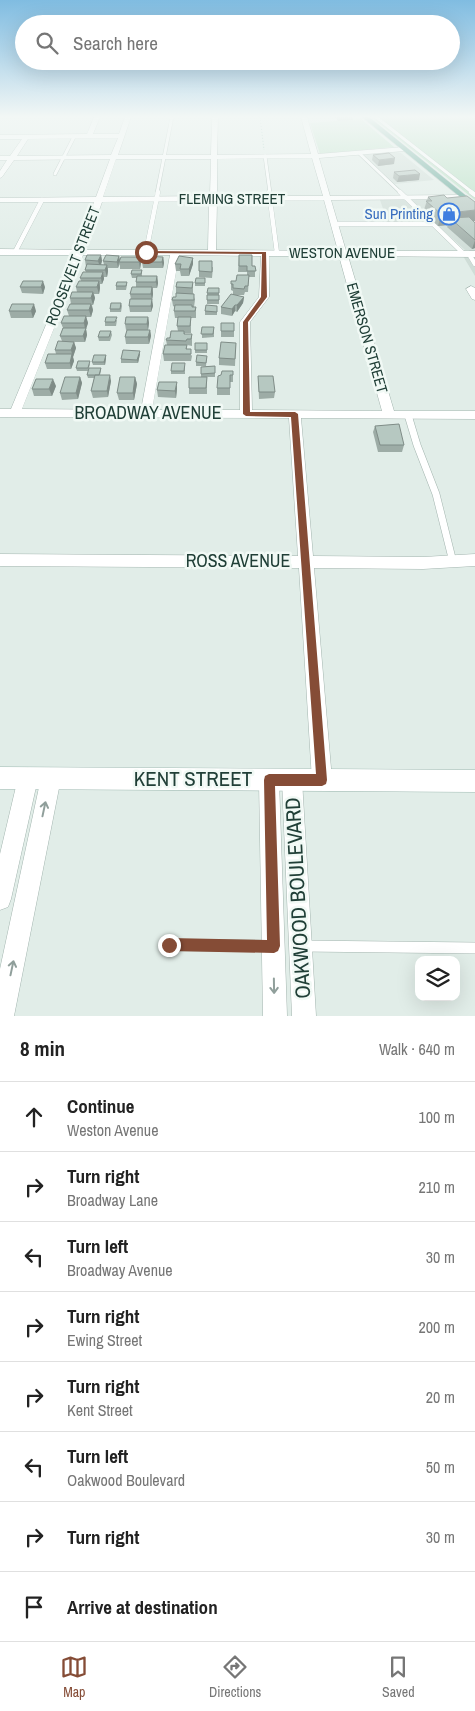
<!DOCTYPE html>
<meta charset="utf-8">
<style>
:root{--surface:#fff;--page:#f2f2f2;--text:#222;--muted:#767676;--line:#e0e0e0;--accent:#854c36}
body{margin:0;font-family:"Archivo Narrow",sans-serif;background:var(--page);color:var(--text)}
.controls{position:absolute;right:15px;bottom:15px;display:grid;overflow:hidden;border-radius:10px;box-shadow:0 5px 20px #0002}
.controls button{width:45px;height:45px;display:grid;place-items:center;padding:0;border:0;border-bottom:1px solid var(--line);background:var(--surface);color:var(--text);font:25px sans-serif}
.stop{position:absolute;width:15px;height:15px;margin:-11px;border:4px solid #854c36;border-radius:50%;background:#fff}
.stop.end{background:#854c36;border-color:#fff;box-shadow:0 1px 5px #0008}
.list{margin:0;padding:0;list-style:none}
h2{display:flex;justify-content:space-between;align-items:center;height:65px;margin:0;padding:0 20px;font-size:21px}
h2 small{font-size:16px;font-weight:400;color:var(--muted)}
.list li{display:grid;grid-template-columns:32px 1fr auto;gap:15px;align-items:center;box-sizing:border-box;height:70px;padding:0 20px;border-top:1px solid var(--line)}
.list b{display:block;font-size:19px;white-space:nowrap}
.list p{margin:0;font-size:16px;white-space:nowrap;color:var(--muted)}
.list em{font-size:16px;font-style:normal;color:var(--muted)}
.icon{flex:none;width:28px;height:28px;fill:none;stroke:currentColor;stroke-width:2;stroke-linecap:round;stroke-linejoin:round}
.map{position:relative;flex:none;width:475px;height:1016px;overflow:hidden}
.search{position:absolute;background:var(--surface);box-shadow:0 5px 20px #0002;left:15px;right:15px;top:15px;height:55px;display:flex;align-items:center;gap:12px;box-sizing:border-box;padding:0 18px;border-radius:28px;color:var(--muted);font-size:19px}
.sheet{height:625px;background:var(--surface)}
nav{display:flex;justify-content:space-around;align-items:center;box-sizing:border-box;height:70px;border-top:1px solid var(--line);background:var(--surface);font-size:14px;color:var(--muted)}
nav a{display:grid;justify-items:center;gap:2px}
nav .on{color:var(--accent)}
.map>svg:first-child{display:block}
</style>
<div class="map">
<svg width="475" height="1016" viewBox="0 0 475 1016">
<rect width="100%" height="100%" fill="#e1ede8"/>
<!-- built -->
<path fill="#cfddd7" d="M394,151L401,153L434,180L395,184L363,154Z
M452,199L475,214V276L463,256L472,255L469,250H465L435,223H388L380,200Z"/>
<!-- green -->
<path fill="#b8e0c4" d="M371,117H475V200Z
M361,119L394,147L320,154L310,123Z"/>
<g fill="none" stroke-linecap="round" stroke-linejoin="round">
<!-- lane-far3 casing -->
<g stroke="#a3b5af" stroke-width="4">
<path id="lane-far3" d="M376,117L473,193
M359,153L401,193
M265,156L270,193
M55,174L74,137
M157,193L172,117"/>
</g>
<!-- lane-far2 casing -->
<g stroke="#a3b5af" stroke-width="5">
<path id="lane-far2" d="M269,192L277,253
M400,192L464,254
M471,192L475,195
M335,224H435
M15,252L42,200
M146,252L158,192
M469,254L475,264"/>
</g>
<!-- lane-far1 casing -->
<g stroke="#a3b5af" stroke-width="8">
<path id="lane-far1" d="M408,415L417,445L436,494L453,562"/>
</g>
<!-- lane casing -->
<g stroke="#a3b5af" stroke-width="12">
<path id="lane" d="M169,945L271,946
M303,946L475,948"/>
</g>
<!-- street casing -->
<g stroke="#a3b5af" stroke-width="1">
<path id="street" d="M94,117H100L93,134H119L125,117H131L118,155H211L212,117H218L217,155L311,154L301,117H307L318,154L404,147L407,149L404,151L319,158L330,196L464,195L468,197L464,199L331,200L346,251H475V257L348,256L394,411H475V419L301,418L313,556L423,557L475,554V566L423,569L314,568L332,780L329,787L322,790L315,787L312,780L299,568L0,566V554L298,556L289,418L0,417V409H11L75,255H0V249L77,250L94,202H0V198L96,197L110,159L14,160L2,177L0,178V171L7,160H0V156H10L22,139H0V135L87,134ZM118,138L111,155L17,156L28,139ZM312,158L323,196H217V159ZM116,159H211L210,196L103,197ZM324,200L338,251L216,250L217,201ZM209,201L208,250H85L102,202ZM83,255H170L141,410L22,409ZM179,255L261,256L259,297L240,322V410H152ZM269,256H339L382,411L252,410L250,322L269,297Z
M471,286L475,288V300L472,299L466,289Z
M28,768L35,771L38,778L11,899L8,907L0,910V854L18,778L21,771Z
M51,768L58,771L61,778L14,1016H0V969L41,778L44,771Z
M269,770L276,773L279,780L287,1016H263L259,780L262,773Z
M292,770L299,773L302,780L316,1016H292L282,780L285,773Z"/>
</g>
<!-- secondary casing -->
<g stroke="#9eb9b1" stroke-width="1">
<path id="secondary" d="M0,767L475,770V792L0,789Z"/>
</g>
<!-- primary casing -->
<g stroke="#c1c9c7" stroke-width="1">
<path id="primary" d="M362,117H369L475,203V209Z"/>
</g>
<!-- path -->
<path stroke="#7eb3a4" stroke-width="1" stroke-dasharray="1 2" stroke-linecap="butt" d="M260,117L264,150"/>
<!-- lane-far3 -->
<use href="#lane-far3" stroke="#fff" stroke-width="3"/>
<!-- lane-far2 -->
<use href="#lane-far2" stroke="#fff" stroke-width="4.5"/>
<!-- lane-far1 -->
<use href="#lane-far1" stroke="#fff" stroke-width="7"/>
<!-- lane -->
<use href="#lane" stroke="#fff" stroke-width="11"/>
<!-- street -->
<use href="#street" fill="#fff" fill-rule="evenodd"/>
<!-- secondary -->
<use href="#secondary" fill="#fff" fill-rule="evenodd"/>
<!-- primary -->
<use href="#primary" fill="#62a696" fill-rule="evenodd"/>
</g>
<!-- wall -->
<path fill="#9daca6" d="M335,117H353V120L338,121Z
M373,155L394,164L378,166L372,160Z
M394,172L419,180L397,182L393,178Z
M428,197L475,223V248L472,249L447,227L448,225L438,226L423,213Z
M101,255L102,261L101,265H104L103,261L119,256L120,260L140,257L141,263L140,269H120V264L118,268H108V271L107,277H104V279L102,284H100V288L99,294H94L95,298L93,305H92L93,310L91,317H86L88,323L86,329L87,335L85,342H74L76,348L73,357L74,361L71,369H47L45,363L56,354L55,350L62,341L60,336L63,328L61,323L69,316L67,310L71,304L70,298L77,292L76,287L81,281L80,278L86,272L85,270L86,267L85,260Z
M239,255L252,266H255V277H249L248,292H245L244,295H234L244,297L243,303L237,312L235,311L232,316L221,314V307L233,295V291L231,290V284L247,275V272H238Z
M163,257L164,263L163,268H143L142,262Z
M193,258V264L189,276H181L180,271H176L175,264Z
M213,267L212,278L199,277V271Z
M142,270V276H157L158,283L157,288H153V294L152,300L153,306L151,312H130L129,306L131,299L130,294L136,287V282L137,278H132L131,274Z
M205,278V286H195V283Z
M193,282V294L195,300L194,307H196V318H191V333H185V334H192V346L187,345V349L192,356L191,361H164L163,354L167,345L166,340L178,331L177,326L178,318H175L174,311L175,307L173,306L172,300L176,297V287Z
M127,285L126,290H116V286Z
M20,287H45L43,294L22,293Z
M219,291V304H207V293Z
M121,303L122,306L121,312H110V309Z
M217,306V315H205V311Z
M9,311H36L33,318H11Z
M148,317L149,323L148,330H150L151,336L149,344H126L125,337L127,330H126L125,324Z
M117,320L116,326H105V322Z
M221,323H234V337H221Z
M202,327H214V337L202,338Z
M111,331L112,335L110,341H99L98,337Z
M207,343V353H195V350Z
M236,343L235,366L219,365V358Z
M140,354L138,363H121V359Z
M106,355V358L105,365H93L92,362Z
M207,356L206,366H196V362Z
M90,364L89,368H101V371L100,375L111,381L108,397L93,398L91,391L94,378H88L87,375L88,371H77L76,368Z
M185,366V374H171V371Z
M215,366V377H201V367Z
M233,371V382H230V395H217V388Z
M258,376L275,392L274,398L259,399Z
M80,377L82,383L78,399L62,400L60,393Z
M135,377L137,384L134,400H119L117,393Z
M207,377V394H189V388Z
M56,386L52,396H34L32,389Z
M177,389L176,398L158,397L157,390Z
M375,426L404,445L402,452H378L373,432Z"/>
<!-- shaded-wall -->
<path fill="#7f8c87" d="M395,158L394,164L378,166L379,160Z
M420,174L419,180L397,182L399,176Z
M475,210V221L456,224L450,218L448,225L438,226L441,214Z
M475,240V248L472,249Z
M101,255L102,261L100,267L98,261Z
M119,256L120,262H119L118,268L117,262Z
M140,257L141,263L140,269L139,262Z
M163,257L164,263L163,268L162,262Z
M193,258V264L189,276V269Z
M107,265L108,271L107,277L105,270Z
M103,272L104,279L102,284L101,278Z
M157,276L158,283L157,288L156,282Z
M43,281L45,287L43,294L41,287Z
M99,281L100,288L99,294L97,287Z
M152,287L153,294L152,300L153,306L151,312V306L152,299L151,294Z
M93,292L95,298L93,305L91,298Z
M244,297L243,303L237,312V305Z
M34,304L36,311L33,318L31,311Z
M91,304L93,310L91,317L89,310Z
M235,305V311L232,316V309Z
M86,316L88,323L86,329L87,335L85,342L83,336L85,329L84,323Z
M148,317L149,323L148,330L147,324Z
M150,330L151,336L149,344L148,337Z
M74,342L76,348L73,357L74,361L71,369L70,363L72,354L71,350Z
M140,351V354L138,363L137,360Z
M106,355V358L105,365L104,362Z
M110,375L111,381L108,397L107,391Z
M80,377L82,383L78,399L76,393Z
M135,377L137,384L134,400L133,393Z
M53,379L56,386L52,396L49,389Z
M177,382V389L176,398L175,391Z"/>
<!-- building -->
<path fill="#b6c8c1" stroke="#7f8c87" d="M389,153L395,158L379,160L373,155Z
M415,170L420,174L399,176L394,172Z
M444,195L447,198L467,196L475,202V210L441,214L426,201H432L428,197Z
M469,217L475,223V240L450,218Z
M87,255H101L98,261L85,260Z
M106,255L119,256L117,262L103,261Z
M239,255H252V266H255L256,271H247V266H239Z
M144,256L163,257L162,262H142Z
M179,256L193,258L189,269H180L181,264H175Z
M121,257H140L139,262H119Z
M199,261H212V272L199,271Z
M87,264L107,265L105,270H85Z
M132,270H142L141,274H131Z
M83,272H103L101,278H80Z
M237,275H249L248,286H245L244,289L233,288V284H231V281H236Z
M137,276H157L156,282H136Z
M196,278H205V283H195Z
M23,281H43L41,287H20Z
M79,281H99L97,287H76Z
M117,282H127L126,286H116Z
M177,282H193L192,288L176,287Z
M132,287H152L151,294H130Z
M208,288H219V293H207Z
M72,292H93L91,298H70Z
M176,293L194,294V300H172L173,297H176Z
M231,294L244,297L237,305H235L232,309L221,307Z
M207,295H219V300H207Z
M130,299H152L151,306H129Z
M111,303H121L120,309H110Z
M12,304H34L31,311H9Z
M70,304H91L89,310H67Z
M175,305H192V307H196L195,311H174Z
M206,305L217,306V312L205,311Z
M64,316H86L84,323H61Z
M106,317H117L115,322H105Z
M126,317H148L147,324H125Z
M178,317H191L190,326H177Z
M221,323H234V331H221Z
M202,327H214L213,334H201Z
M63,328H86L83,336H60Z
M127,330H150L148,337H125Z
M100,331H111L109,337H98Z
M171,331H184V334H192L191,339H187L186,341L166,340L167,338H170Z
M58,341L74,342L71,350H55Z
M221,342L236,343L235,359L219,358Z
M195,343H207V350H195Z
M165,345H187L186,349H191V354H163Z
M123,350L140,351L137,360L121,359Z
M48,354H72L70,363H45Z
M94,355H106L104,362H92Z
M197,355L207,356L206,363L196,362Z
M78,361H90L88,368H76Z
M172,363H185L184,371H171Z
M215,366V373L201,374V367Z
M89,368H101L99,375H87Z
M222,371H233V375H230V388H217L218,376L221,375Z
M95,375H110L107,391H91Z
M258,376H273L275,392H259Z
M65,377H80L76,393H60Z
M120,377H135L133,393H117Z
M189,377H207L206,388H189Z
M36,379H53L49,389H32Z
M159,382H177L175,391L157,390Z
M399,424L404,445H380L375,426Z"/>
<!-- one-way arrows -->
<defs><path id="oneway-shaft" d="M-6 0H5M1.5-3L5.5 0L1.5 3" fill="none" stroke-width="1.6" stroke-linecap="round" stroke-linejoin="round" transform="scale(1.25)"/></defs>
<g stroke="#909f9b">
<use href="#oneway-shaft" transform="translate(44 809) rotate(-78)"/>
<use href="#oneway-shaft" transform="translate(12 968) rotate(-78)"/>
<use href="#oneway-shaft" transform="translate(274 986) rotate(89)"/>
</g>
<!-- sky -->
<linearGradient id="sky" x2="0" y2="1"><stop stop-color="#80bce1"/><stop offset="0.45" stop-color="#f2f7f5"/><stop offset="1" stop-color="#f2f7f5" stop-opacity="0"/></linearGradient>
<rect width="475" height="259" fill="url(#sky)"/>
<!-- route -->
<path fill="#854c36" d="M146,251L266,252L267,297L248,322L250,412H295L298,414L327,780L326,784L322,786H275L280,946L278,951L274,953L169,951L164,949L162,945L164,940L169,938L267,940L264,780L265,776L269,774H316L291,417L246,416L243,414V322L261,297L262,254L144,253Z"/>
<!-- icons -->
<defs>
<g id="shop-ring" transform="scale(1.125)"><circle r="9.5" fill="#f1f9f5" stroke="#3f7fe0" stroke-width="1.5"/><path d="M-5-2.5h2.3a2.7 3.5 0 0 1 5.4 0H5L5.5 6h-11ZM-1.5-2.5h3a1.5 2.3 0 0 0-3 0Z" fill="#3f7fe0"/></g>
</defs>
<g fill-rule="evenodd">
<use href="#shop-ring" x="449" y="214"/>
</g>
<g text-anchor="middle" stroke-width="5" stroke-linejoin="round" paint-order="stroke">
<!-- far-street labels -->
<g font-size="15" fill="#203f37" stroke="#f1f9f5">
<text x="232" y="204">FLEMING STREET</text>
<text x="342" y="258">WESTON AVENUE</text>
<text transform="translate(73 266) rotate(-69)" y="5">ROOSEVELT STREET</text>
<text transform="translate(367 338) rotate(74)" y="5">EMERSON STREET</text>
</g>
<!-- far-shop labels -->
<g font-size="15" fill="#366cbe" stroke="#f1f9f5" text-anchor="end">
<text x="433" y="219">Sun Printing</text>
</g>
<!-- street labels -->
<g font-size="18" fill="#203f37" stroke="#f1f9f5">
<text x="148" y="419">BROADWAY AVENUE</text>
<text x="238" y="567">ROSS AVENUE</text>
</g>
<!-- near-street labels -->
<g font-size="21" fill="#203f37" stroke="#f1f9f5">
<text x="193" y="786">KENT STREET</text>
<text transform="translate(298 898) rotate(-93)" y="7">OAKWOOD BOULEVARD</text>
</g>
</g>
</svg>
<div class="controls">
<button><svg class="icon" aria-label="layers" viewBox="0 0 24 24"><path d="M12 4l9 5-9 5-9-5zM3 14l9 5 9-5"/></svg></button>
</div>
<div class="stop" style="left:146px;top:252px"></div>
<div class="stop end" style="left:169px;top:945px"></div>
<div class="search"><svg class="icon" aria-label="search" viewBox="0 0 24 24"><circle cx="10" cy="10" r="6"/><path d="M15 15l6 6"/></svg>Search here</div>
</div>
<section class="sheet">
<h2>8 min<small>Walk · 640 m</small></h2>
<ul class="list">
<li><svg class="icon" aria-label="ahead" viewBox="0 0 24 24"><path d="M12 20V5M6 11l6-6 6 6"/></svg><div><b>Continue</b><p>Weston Avenue</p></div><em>100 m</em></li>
<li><svg class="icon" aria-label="right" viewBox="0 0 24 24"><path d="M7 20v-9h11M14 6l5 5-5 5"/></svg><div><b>Turn right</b><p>Broadway Lane</p></div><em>210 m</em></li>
<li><svg class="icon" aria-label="left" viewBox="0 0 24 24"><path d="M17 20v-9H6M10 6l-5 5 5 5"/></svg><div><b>Turn left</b><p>Broadway Avenue</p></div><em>30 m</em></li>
<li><svg class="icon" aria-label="right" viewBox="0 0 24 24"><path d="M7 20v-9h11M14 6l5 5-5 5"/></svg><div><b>Turn right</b><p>Ewing Street</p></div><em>200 m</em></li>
<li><svg class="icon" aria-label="right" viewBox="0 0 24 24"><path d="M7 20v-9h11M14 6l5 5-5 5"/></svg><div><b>Turn right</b><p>Kent Street</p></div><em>20 m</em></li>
<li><svg class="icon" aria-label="left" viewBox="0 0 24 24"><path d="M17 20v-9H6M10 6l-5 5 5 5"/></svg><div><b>Turn left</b><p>Oakwood Boulevard</p></div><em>50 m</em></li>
<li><svg class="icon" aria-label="right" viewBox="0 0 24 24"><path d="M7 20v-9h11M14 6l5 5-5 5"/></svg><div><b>Turn right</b></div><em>30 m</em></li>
<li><svg class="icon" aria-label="arrive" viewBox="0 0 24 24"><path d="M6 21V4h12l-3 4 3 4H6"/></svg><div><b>Arrive at destination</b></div></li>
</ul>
</section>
<nav>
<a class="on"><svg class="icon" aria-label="map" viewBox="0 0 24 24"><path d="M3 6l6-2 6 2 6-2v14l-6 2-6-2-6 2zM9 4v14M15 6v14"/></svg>Map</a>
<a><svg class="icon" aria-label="directions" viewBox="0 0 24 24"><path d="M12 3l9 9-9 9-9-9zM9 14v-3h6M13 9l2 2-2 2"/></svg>Directions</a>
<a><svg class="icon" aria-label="saved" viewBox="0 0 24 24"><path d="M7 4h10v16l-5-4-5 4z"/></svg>Saved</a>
</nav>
